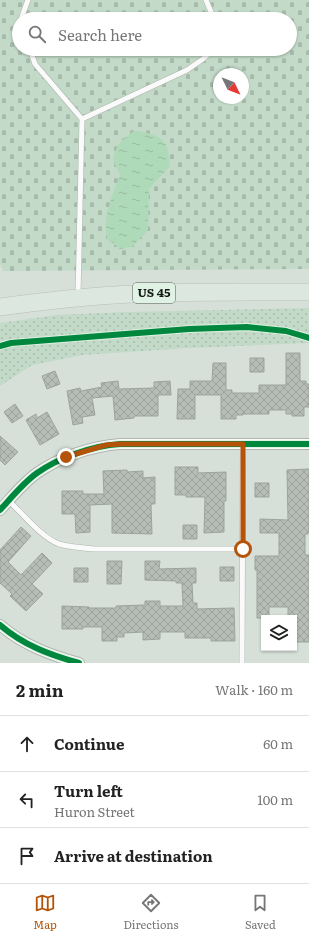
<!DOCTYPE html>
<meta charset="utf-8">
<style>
:root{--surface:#fff;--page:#f2f2f2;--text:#222;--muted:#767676;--line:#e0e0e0;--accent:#b45309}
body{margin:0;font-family:Literata,serif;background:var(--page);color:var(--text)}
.controls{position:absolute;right:12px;bottom:12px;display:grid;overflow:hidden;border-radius:0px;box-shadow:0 1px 3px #0004}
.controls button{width:36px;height:36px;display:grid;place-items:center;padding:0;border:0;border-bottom:1px solid var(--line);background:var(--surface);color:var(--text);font:20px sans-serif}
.compass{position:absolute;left:213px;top:68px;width:36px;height:36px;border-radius:50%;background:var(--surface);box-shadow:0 1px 3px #0004;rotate:133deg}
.stop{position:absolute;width:12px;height:12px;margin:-9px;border:3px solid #b45309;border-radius:50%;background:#fff}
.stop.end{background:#b45309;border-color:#fff;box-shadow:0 1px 4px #0008}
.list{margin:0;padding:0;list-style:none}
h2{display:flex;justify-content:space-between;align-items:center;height:52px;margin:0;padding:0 16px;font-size:17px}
h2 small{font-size:13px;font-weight:400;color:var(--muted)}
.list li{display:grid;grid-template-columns:26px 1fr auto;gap:12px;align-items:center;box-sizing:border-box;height:56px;padding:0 16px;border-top:1px solid var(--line)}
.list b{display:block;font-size:15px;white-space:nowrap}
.list p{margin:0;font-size:13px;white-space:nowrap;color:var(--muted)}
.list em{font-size:13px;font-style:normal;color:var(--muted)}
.icon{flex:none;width:22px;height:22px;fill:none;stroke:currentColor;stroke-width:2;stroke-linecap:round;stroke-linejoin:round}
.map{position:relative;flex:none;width:309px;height:663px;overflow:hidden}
.search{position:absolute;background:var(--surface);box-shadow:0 1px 3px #0004;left:12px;right:12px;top:12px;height:44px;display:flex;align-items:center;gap:10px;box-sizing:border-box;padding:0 14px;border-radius:22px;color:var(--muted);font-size:15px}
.sheet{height:220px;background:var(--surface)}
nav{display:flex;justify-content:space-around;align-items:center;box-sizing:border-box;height:56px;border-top:1px solid var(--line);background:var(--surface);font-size:11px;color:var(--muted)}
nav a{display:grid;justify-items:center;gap:2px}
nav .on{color:var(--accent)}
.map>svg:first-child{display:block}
</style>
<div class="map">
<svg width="309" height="663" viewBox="0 0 309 663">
<defs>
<pattern id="cemetery-stones" width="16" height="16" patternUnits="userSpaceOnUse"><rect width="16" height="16" fill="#c2dac7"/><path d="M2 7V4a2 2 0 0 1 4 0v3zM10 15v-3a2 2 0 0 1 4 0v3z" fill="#a6baaa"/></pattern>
<pattern id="park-dots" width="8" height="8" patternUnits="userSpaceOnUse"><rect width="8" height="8" fill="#c2dac7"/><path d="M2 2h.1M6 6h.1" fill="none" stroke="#a6baaa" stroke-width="1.8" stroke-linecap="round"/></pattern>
<pattern id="water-ripples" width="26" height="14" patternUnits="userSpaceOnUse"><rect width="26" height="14" fill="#afdab9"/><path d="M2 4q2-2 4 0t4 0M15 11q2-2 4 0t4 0" fill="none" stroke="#96ba9e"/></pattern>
<pattern id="building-cross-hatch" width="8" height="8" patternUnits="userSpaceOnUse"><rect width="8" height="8" fill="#b6bdb7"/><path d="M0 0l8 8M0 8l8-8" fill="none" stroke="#9ca29c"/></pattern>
</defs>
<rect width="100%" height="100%" fill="#d6e0d8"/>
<!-- cemetery -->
<path fill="url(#cemetery-stones)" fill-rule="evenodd" d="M0,0H309V269L3,271L0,264ZM19,19H290V49H19ZM219,74H243V98H219Z"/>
<!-- park -->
<path fill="url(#park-dots)" d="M309,308V343L189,348L82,355L32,365L0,386V323L57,315L127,312Z"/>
<!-- water -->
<path fill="url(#water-ripples)" d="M134,131C144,131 164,136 167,147C169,153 169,160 170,166L149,189L148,230L132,247L120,249L107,239C103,213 112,198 120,174C118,170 115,166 114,162C112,148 124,138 134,131Z"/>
<!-- building -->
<path fill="url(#building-cross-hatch)" stroke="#9ba39d" d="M286,353H300V381H306V384H309V407H304V416H292V414H286V410H269V414H243V415H236V419H221V395H195V419H177L178,389H190V381H212L213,363H226V390H232V393H259V385H286Z
M250,358H264V372H250Z
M55,371L60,384L47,389L42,376Z
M118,381L119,389L154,388V382L170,381L171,395H158V416H134V418L115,420L113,396L92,398L95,415L82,417L83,423L73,425L67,391L80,388L81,391L102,387L101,383Z
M15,404L23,416L12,423L4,412Z
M47,412L59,434L40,445L26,420L36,414L37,418Z
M0,436L18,452L5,465L0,460Z
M175,467H198V473L226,472V501H224V532L204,533L205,497H186V495H175Z
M309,469V527L308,534H305V555H309V642H294V618H288V607H269V618H257V570H255V556H279V533H260V519L288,520L287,470Z
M127,470V472L143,471V478L155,477V504H151L152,534L112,533V504L90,505V532L76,533L75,514H62V491H83V494H104L103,471Z
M255,483H269V497H255Z
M183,525H197V539H183Z
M21,527L31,536L8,562L21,575L42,553L52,563L32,584L43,594L26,611L10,596L12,594L0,583V550Z
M107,561H122L121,584H107Z
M145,561H160L159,569L196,568V583H192L193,603H197V609L234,608L235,641H211V638H185V632H160V639L143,640V632L124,633V637H117V641H102V627H83V629H62V606L89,607V608H116V606L145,605V601H160V606H183L182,583H176V581L145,580Z
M220,567H234V581H220Z
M74,568H88V582H74Z"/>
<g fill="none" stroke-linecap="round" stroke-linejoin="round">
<!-- lane casing -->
<g stroke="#aeb6af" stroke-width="6">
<path id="lane" d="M206,0L214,19
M21,19L28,0
M30,49L35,64L82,119L78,296
M82,119L187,70L203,59L213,49
M9,501C23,514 41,537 59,544C70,547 82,548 94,549H243
M242,663L243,444"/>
</g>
<!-- street casing -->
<g stroke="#aeb6af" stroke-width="12">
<path id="street" d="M0,510C12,497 23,483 37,473C60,457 92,446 120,444H309
M0,625C23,645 50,655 79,663"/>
</g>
<!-- primary casing -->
<g stroke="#b9bdb9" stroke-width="18">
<path id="primary" d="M0,307C44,301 89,296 133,294C192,291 250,292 309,292"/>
</g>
<!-- lane -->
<use href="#lane" stroke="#f9faf9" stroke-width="5"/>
<!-- street -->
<use href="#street" stroke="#f9faf9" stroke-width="10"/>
<!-- primary -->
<use href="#primary" stroke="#dbe7df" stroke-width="17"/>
<!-- cycleway casing -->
<g stroke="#dff2e3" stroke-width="8">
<path id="cycleway" d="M0,346L11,343L189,329L247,327L286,331L309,338
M0,510C12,497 23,483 37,473C60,457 92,446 120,444H309
M0,625C23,645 50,655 79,663"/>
</g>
<!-- cycleway -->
<use href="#cycleway" stroke="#00873e" stroke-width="6"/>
</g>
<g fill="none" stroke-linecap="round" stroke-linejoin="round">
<!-- route -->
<path stroke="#b45309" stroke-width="5" d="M66,457L106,445L120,444H243V549"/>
</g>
<g text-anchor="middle" stroke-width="3" stroke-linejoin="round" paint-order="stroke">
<!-- shield labels -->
<rect fill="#dff2e3" stroke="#505a52" stroke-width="1" x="133" y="283" width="42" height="20" rx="3"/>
<g font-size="12" font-weight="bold" fill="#131914">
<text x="154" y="297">US 45</text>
</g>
</g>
</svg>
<div class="controls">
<button><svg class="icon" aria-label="layers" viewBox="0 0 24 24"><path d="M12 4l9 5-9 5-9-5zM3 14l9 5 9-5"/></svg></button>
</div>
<svg class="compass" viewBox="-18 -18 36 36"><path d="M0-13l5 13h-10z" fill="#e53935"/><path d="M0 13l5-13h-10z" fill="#767676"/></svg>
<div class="stop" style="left:243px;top:549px"></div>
<div class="stop end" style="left:66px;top:457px"></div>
<div class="search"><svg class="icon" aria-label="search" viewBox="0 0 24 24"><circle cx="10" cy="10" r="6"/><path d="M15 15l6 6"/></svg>Search here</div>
</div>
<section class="sheet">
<h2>2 min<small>Walk · 160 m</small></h2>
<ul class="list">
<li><svg class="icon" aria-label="ahead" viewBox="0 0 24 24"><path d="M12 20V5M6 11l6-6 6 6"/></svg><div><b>Continue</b></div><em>60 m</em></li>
<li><svg class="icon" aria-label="left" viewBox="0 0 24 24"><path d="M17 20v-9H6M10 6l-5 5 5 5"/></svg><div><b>Turn left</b><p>Huron Street</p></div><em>100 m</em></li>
<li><svg class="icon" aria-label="arrive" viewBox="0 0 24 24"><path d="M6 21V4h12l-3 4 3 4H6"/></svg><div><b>Arrive at destination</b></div></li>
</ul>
</section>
<nav>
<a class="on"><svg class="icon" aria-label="map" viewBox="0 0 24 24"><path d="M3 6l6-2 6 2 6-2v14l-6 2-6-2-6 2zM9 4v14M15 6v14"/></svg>Map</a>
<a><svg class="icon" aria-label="directions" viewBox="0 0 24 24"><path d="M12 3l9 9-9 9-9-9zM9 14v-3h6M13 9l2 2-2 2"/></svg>Directions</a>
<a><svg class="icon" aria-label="saved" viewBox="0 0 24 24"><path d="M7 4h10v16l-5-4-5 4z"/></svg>Saved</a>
</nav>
